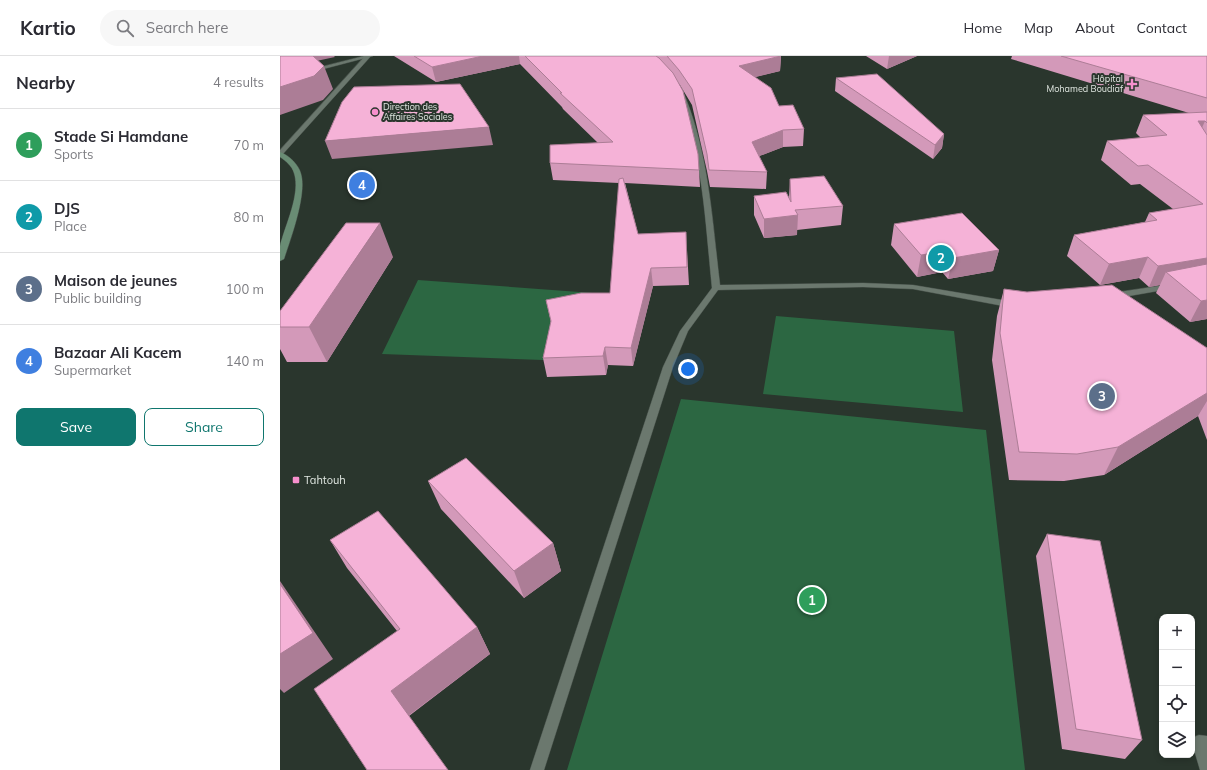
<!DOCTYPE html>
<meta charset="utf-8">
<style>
:root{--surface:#fff;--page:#f7f7f7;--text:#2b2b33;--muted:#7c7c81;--line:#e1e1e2;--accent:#0f766e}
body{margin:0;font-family:Mulish,sans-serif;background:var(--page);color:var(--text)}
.controls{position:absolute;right:12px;bottom:12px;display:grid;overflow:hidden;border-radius:8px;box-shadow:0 2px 6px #0003}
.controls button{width:36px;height:36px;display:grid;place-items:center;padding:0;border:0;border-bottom:1px solid var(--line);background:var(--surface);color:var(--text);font:20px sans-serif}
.you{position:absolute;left:408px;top:313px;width:14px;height:14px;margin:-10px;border:3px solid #fff;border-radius:50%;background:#1a73e8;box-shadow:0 0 0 6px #1a73e833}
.badge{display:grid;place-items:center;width:26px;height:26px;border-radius:50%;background:var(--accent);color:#fff;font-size:13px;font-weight:700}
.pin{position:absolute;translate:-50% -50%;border:2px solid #fff;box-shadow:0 1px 4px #0006}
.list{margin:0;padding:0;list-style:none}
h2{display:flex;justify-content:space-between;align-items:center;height:52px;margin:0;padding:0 16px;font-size:17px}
h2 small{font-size:13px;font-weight:400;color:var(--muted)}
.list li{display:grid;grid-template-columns:26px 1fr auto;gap:12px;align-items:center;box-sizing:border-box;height:72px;padding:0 16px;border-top:1px solid var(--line)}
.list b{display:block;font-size:15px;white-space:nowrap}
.list p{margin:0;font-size:13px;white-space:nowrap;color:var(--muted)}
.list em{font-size:13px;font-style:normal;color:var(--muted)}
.actions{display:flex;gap:8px;padding:12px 16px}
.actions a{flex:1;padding:9px 0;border:1px solid var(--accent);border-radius:8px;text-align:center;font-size:14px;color:var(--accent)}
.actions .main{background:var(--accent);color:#fff}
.icon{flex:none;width:22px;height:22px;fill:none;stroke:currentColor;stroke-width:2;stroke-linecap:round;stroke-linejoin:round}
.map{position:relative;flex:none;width:927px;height:714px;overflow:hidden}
header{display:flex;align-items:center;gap:24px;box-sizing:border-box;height:56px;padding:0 20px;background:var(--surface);border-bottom:1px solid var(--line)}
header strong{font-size:19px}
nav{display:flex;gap:22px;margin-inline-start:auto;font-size:14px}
.search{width:280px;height:36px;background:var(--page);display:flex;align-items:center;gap:10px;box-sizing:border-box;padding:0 14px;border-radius:22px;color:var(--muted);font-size:15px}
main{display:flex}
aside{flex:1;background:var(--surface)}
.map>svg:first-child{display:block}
</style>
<header>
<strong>Kartio</strong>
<div class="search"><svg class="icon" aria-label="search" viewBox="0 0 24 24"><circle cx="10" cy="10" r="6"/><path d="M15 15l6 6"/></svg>Search here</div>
<nav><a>Home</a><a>Map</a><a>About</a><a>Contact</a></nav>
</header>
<main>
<aside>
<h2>Nearby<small>4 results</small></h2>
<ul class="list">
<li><span class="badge" style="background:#2e9e5b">1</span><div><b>Stade Si Hamdane</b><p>Sports</p></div><em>70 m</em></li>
<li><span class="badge" style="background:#0f9aa8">2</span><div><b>DJS</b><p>Place</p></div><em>80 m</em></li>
<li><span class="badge" style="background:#5c6f8a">3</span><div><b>Maison de jeunes</b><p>Public building</p></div><em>100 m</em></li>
<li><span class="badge" style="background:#3f7fe0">4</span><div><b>Bazaar Ali Kacem</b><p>Supermarket</p></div><em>140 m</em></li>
</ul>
<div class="actions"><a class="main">Save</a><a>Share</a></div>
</aside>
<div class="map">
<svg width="927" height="714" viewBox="0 0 927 714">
<rect width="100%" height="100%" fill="#2a362d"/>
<!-- green -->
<path fill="#2c6742" d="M138,224L313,237L290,305L102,298Z
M496,260L674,275L683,356L483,338Z
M401,343L706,374L745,714H287Z"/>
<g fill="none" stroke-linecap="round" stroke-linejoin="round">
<!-- minor casing -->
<g stroke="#48524b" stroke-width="1">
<path id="minor" d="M85,0H91L2,99L0,100V94Z
M399,31L402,33C429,95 432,163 440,229L583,227L633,229L734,246L738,249L734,252L633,233L583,231L438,234L408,275L393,311L264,714H250L383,311L400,275L432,232C425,164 423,96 396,33Z
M892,228H895V232L832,243L828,240L832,237Z
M919,679L927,680V714H920L912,687L914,681Z"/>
</g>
<!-- tertiary casing -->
<g stroke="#48524b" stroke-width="1">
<path id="tertiary" d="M84,0H93L32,16L29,14Z"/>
</g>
<!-- secondary casing -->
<g stroke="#48524b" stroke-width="1">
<path id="secondary" d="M0,96C9,99 19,109 21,118C27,138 11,182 4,203L0,205C0,200 0,195 0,190C5,169 21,138 14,117C12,110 6,105 0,101Z"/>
</g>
<!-- minor -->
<use href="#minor" fill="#6b786e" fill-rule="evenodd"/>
<!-- tertiary -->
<use href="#tertiary" fill="#6b786e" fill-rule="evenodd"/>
<!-- secondary -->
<use href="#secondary" fill="#698c74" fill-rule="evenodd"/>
</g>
<!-- wall -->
<path fill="#d399b9" d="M114,0H501L500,15L475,21L499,50L524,73L523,90L503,91L479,100L487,116L486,133L430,131L427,115L412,49L400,29L398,27L419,114L420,131L345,127L358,178L407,194L409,229L373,230L353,310L328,309L326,319L267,321L263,302L271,266L266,244L330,237L339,127L273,124L270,107L318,87L283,53L282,51L240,8L156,26Z
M586,0H637L607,13Z
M732,0H927V263L910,266L876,237L880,229L869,231L859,222L820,229L787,200L794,179L865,166L869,157L893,153L860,128L851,129L821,104L827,85L861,82L856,77L863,59L909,57L731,3Z
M556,22L664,78L662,92L653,103L555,35Z
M510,123L563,150L561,169L517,174V179L484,182L474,159V140L509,142Z
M614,168L719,194L713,215L668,223L662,216L637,221L611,189Z
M113,201L47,306H7L0,293V255Z
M724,233L927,292V384L918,360L824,419L784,425L729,424L712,304L717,260Z
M148,425L273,487L281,515L244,542L161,453Z
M767,478L862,684L845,703L782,693L756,500Z
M50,484L197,571L210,598L129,660L87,714L117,575L67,512Z"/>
<!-- shaded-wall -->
<path fill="#ac7d96" d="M0,0H54L55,1L27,7Z
M203,0H239L240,8L156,26L152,11Z
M501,0L500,15L459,25V10Z
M609,0H637L607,13Z
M44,10L53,33L43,44L0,59V31Z
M918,65H925L917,83Z
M209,71L213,89L52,103L45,85Z
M503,74V91L472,103V86Z
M664,78L662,92L653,103L655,89Z
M518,159L517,179L484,182V163Z
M100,167L113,201L47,306L29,271Z
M719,194L713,215L668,223L673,202Z
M667,195L662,216L637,221L641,199Z
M868,201L859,222L820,229L829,208Z
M927,202V221L886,216L880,229L869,231L878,210Z
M371,212L373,230L353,310L351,292Z
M927,244V263L910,266L921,245Z
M325,291L328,309L326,319L323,300Z
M927,337V345L918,360L824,419L838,391Z
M273,487L281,515L244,542L234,515Z
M0,525L53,603L4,637L0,633Z
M197,571L210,598L128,660L111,635Z"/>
<!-- building -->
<path fill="#f5b2d7" stroke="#ac7d96" d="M0,0H33L44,10L34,20L0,31Z
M134,0H203L152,11Z
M245,0H376L379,2L393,17L403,35L418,98L419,114L270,107V89L333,86L280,37H282Z
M387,0H501L459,10L491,32L499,50L513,49L524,73L503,74L472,86L487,116L429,114L427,98L412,33L399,14Z
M781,0H927V42Z
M597,18L664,78L655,89L556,22Z
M180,28L209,71L45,85L62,46L74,31Z
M927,56V67L925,65H918L927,79V202L878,210L868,201L829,208L794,179L877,164L869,157L923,148L868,109L858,110L827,85L887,79L863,59Z
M544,120L563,150L515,154L518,159L484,163L474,140L506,136L511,146L510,123Z
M343,122L358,178L406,176L407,211L371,212L351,292L325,291L323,300L263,302L271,265L266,244L301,237H330L339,123Z
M682,157L719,194L673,202L667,195L641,199L614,168Z
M66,167H100L29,271H0V255Z
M927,208V244L921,245L886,216Z
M832,229L927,292V337L838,391L797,398L739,396L720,277L724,233L747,236Z
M186,402L273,487L234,515L148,425Z
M98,455L197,571L111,635L168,714H87L34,633L120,573L50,484Z
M767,478L820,485L862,684L796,673Z
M0,528L33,577L0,598Z"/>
<!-- markers -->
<g fill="#f790cd" stroke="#2a362d" stroke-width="1.5">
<path d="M850 22h4v4h4v4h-4v4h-4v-4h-4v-4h4z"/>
<circle cx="95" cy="56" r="4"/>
<rect x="12" y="420" width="8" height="8" rx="2"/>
</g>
<g text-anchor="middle" stroke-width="4" stroke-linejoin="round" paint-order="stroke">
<!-- far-poi labels -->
<g font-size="9" fill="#e0e7e1" stroke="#2a362d" text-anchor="end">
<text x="843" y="26">Hôpital<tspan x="843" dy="10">Mohamed Boudiaf</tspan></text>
<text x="103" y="54" text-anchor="start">Direction des<tspan x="103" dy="10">Affaires Sociales</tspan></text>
</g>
<!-- poi labels -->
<g font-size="11" fill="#e0e7e1" stroke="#2a362d" text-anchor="start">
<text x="24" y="428">Tahtouh</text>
</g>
</g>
</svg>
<div class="controls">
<button>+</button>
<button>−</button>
<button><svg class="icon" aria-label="locate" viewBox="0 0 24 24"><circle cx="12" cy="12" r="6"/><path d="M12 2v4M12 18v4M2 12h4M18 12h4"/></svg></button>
<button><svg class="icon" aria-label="layers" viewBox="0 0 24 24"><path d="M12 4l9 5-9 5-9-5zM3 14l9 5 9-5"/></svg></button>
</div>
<div class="you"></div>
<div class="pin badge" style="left:532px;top:544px;background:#2e9e5b">1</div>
<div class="pin badge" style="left:661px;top:202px;background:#0f9aa8">2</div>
<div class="pin badge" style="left:822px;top:340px;background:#5c6f8a">3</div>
<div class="pin badge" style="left:82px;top:129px;background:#3f7fe0">4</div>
</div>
</main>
